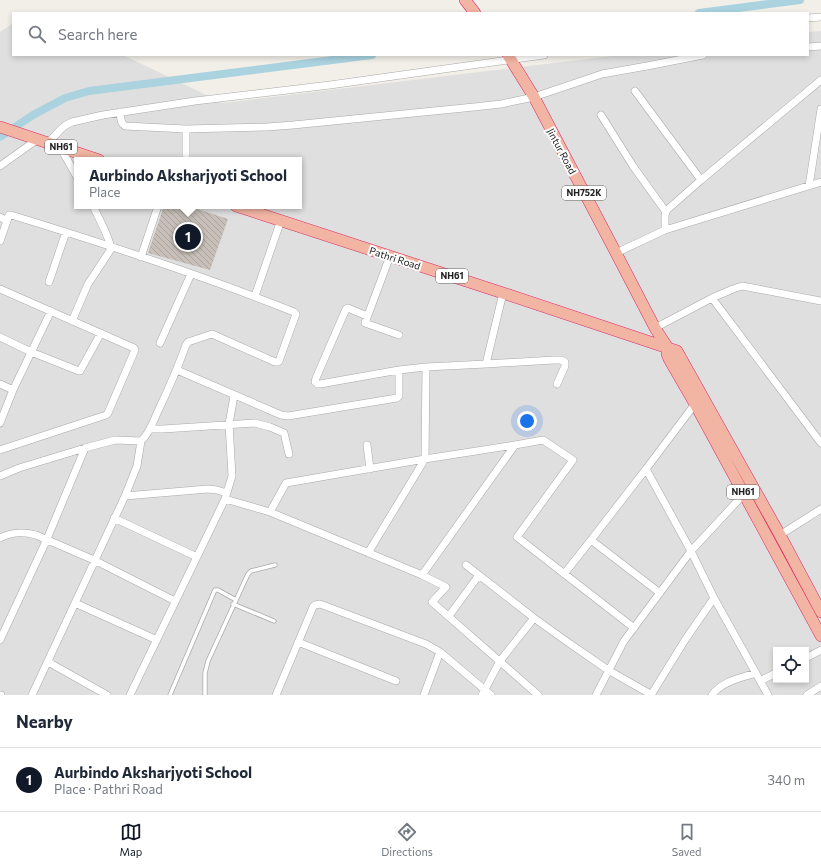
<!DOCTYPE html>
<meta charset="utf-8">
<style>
:root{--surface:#fff;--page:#f2f2f3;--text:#1f2937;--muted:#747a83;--line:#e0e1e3;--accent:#111827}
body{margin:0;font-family:Commissioner,sans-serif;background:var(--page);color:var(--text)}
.controls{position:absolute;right:12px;bottom:12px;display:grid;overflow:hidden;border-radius:0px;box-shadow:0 2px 6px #0003}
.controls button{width:36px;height:36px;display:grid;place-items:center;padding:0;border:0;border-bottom:1px solid var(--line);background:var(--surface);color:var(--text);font:20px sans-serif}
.you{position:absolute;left:527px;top:421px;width:14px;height:14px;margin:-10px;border:3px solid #fff;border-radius:50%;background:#1a73e8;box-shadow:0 0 0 6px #1a73e833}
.badge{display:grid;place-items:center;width:26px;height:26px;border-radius:50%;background:var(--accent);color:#fff;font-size:13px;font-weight:700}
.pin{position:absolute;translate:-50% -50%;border:2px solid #fff;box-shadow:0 1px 4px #0006}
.popup{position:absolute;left:74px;top:157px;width:228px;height:52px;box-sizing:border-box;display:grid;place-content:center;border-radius:0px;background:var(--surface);filter:drop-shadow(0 1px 3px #0005);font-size:13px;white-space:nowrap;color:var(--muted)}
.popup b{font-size:15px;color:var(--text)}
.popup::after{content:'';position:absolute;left:50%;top:100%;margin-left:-8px;border:8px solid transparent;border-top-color:var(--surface)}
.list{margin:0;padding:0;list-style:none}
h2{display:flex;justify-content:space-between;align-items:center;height:52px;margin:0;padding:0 16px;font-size:17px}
h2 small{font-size:13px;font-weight:400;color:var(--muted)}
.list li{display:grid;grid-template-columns:26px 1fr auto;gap:12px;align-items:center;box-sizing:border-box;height:64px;padding:0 16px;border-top:1px solid var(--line)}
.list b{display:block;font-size:15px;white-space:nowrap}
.list p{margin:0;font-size:13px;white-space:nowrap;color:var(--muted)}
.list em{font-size:13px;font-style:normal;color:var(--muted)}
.icon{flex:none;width:22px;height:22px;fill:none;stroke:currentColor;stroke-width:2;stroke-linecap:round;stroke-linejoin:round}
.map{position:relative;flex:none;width:821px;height:695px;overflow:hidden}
.search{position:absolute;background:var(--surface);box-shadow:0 2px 6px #0003;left:12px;right:12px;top:12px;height:44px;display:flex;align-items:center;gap:10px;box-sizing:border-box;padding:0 14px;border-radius:0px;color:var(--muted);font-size:15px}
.sheet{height:116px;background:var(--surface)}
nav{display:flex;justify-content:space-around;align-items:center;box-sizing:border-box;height:56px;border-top:1px solid var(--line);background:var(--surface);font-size:11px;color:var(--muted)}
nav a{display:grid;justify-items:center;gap:2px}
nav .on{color:var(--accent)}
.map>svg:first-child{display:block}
</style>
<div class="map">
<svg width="821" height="695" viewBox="0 0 821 695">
<defs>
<pattern id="building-back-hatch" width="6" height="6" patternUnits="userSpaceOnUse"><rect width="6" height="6" fill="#c7bfb8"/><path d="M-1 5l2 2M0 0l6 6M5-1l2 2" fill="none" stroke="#aba49e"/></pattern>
</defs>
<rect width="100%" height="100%" fill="#f2efe9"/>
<!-- residential -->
<path fill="#e0dfdf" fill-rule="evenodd" d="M13,23V55H123L223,103L620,55H808V32L821,31V695H0V32ZM77,160H299V206H77ZM776,650H806V680H776Z"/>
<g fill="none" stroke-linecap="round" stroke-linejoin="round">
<!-- canal -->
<path stroke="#aad3df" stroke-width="8" d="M699,13L800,0
M0,137L33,115L65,98L89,91L372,55"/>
</g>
<!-- building -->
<path fill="url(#building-back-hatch)" d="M164,206H188L228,219L210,270L148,253Z"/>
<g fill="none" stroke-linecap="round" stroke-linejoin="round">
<!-- service casing -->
<g stroke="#a9a9a9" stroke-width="5">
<path id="service" d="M233,604L274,621
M170,695L214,592L215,590H218L236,600
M205,695V673L208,661L248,574L251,571L275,565"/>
</g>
<!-- minor casing -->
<g stroke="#a9a9a9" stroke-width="8">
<path id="minor" d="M808,18L821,17
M808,47L821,46
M635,91L701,180
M120,112C121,118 120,123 125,126L186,129L267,127L293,125L474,107L501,104L534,97L602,74L647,66L703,55
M601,115L633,166L666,212
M186,129V160
M48,143L61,129L66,125L72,122L103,115L195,101L330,85L544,55
M60,147L77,177
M0,166L38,139
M809,186L821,109
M0,217L7,221
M665,230V215L667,210L701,180L821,80
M0,241L9,215H11C106,244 202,275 294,312L296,314L279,361L277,362H275L212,334L188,342L186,345C178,367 169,388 159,409C154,419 150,433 141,441L115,440L85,448L19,468L0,476
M616,253L665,230L821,182
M390,256L365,323L399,335
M141,257L158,206
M49,282L66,232
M0,289L134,348L135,350L108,413L106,415L0,450
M503,293L486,364L426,367L425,459L515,445
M255,296L281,220
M712,298L821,443
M367,316L348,308L346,309L316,378L315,382L318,384H320L399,370L426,367
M72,321L88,284L111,249C110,238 98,217 93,206
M655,328L712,298L733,289L742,286L821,301
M0,337L31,352L79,371H80L101,333
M160,343L191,274
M486,364L554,360H561L565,362V366L557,384
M177,370L281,415L288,416L397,398L399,396V370
M0,384L13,390
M695,404L646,469L691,551L714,598L768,695
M0,423L13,390L51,311
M150,429H163L255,423L270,427L284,433L289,454
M367,445L370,469
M125,496L208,489L217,490L227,493
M225,499L232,476L229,424L234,396
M270,512L422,575
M114,518L197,557
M780,535L821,509
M0,538C11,532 25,532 36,535L94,560L175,601
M591,540L660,593
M368,553L425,459
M466,565L534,618L566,641L608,670L652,695
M564,574L591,540L646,469
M75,603L157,640
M449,616L479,575
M0,640L47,539L85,448
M298,642L396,681
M806,658L821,650
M48,662L107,695
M760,681L776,673
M0,695H1
M32,695L125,496L137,466L141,441
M130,695L225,499L270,512L286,483L425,459
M276,695L313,607L315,605L320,604L426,644L440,652L491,695
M424,695L440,652
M482,695L500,661L534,618
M538,695L432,602L446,587L422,575L515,445L543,440L573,460L517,537L634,628
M596,695L624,641L691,551L744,494
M651,695L685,640L714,598
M712,695C722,681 741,678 756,673
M807,695L821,686"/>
</g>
<!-- trunk casing -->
<g stroke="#dc2a67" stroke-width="12">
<path id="trunk" d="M465,0L475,13
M508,55L534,97L616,253L655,328L668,348L667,354L669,359L695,404L821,636
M0,127L99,160
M236,206L503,293L677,351L780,535L821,612"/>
</g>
<!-- service -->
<use href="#service" stroke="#fff" stroke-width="3.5"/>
<!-- minor -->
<use href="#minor" stroke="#fff" stroke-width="7"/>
<!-- trunk -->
<use href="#trunk" stroke="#f2b4a3" stroke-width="11"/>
</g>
<g text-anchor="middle" stroke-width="4" stroke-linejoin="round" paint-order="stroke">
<!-- shield labels -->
<g fill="#fff" stroke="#646464" stroke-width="1">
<rect x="45" y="140" width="32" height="14" rx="3"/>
<rect x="562" y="186" width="44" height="14" rx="3"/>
<rect x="436" y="269" width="32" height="14" rx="3"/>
<rect x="727" y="485" width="32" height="14" rx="3"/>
</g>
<g font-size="9" font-weight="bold" fill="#222">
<text x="61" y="150">NH61</text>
<text x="584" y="196">NH752K</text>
<text x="452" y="279">NH61</text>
<text x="743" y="495">NH61</text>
</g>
<!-- street labels -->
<g font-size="10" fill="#222" stroke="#fff">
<text transform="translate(562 151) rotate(62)" y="4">Jintur Road</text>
<text transform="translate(395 258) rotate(18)" y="4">Pathri Road</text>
</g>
</g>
</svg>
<div class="controls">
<button><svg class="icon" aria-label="locate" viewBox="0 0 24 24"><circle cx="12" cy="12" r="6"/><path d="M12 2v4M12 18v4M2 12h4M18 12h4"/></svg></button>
</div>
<div class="you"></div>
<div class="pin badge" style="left:188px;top:237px">1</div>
<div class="popup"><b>Aurbindo Aksharjyoti School</b>Place</div>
<div class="search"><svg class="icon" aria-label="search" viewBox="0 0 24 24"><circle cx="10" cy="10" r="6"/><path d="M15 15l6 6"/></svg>Search here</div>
</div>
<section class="sheet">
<h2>Nearby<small></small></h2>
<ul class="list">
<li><span class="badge">1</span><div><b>Aurbindo Aksharjyoti School</b><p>Place · Pathri Road</p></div><em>340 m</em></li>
</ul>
</section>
<nav>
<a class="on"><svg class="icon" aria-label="map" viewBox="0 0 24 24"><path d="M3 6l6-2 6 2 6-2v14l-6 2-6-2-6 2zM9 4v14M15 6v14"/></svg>Map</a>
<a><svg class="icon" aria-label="directions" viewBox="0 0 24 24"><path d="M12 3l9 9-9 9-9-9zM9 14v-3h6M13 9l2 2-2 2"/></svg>Directions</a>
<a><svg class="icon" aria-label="saved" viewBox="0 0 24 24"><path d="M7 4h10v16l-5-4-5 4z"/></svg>Saved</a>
</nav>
